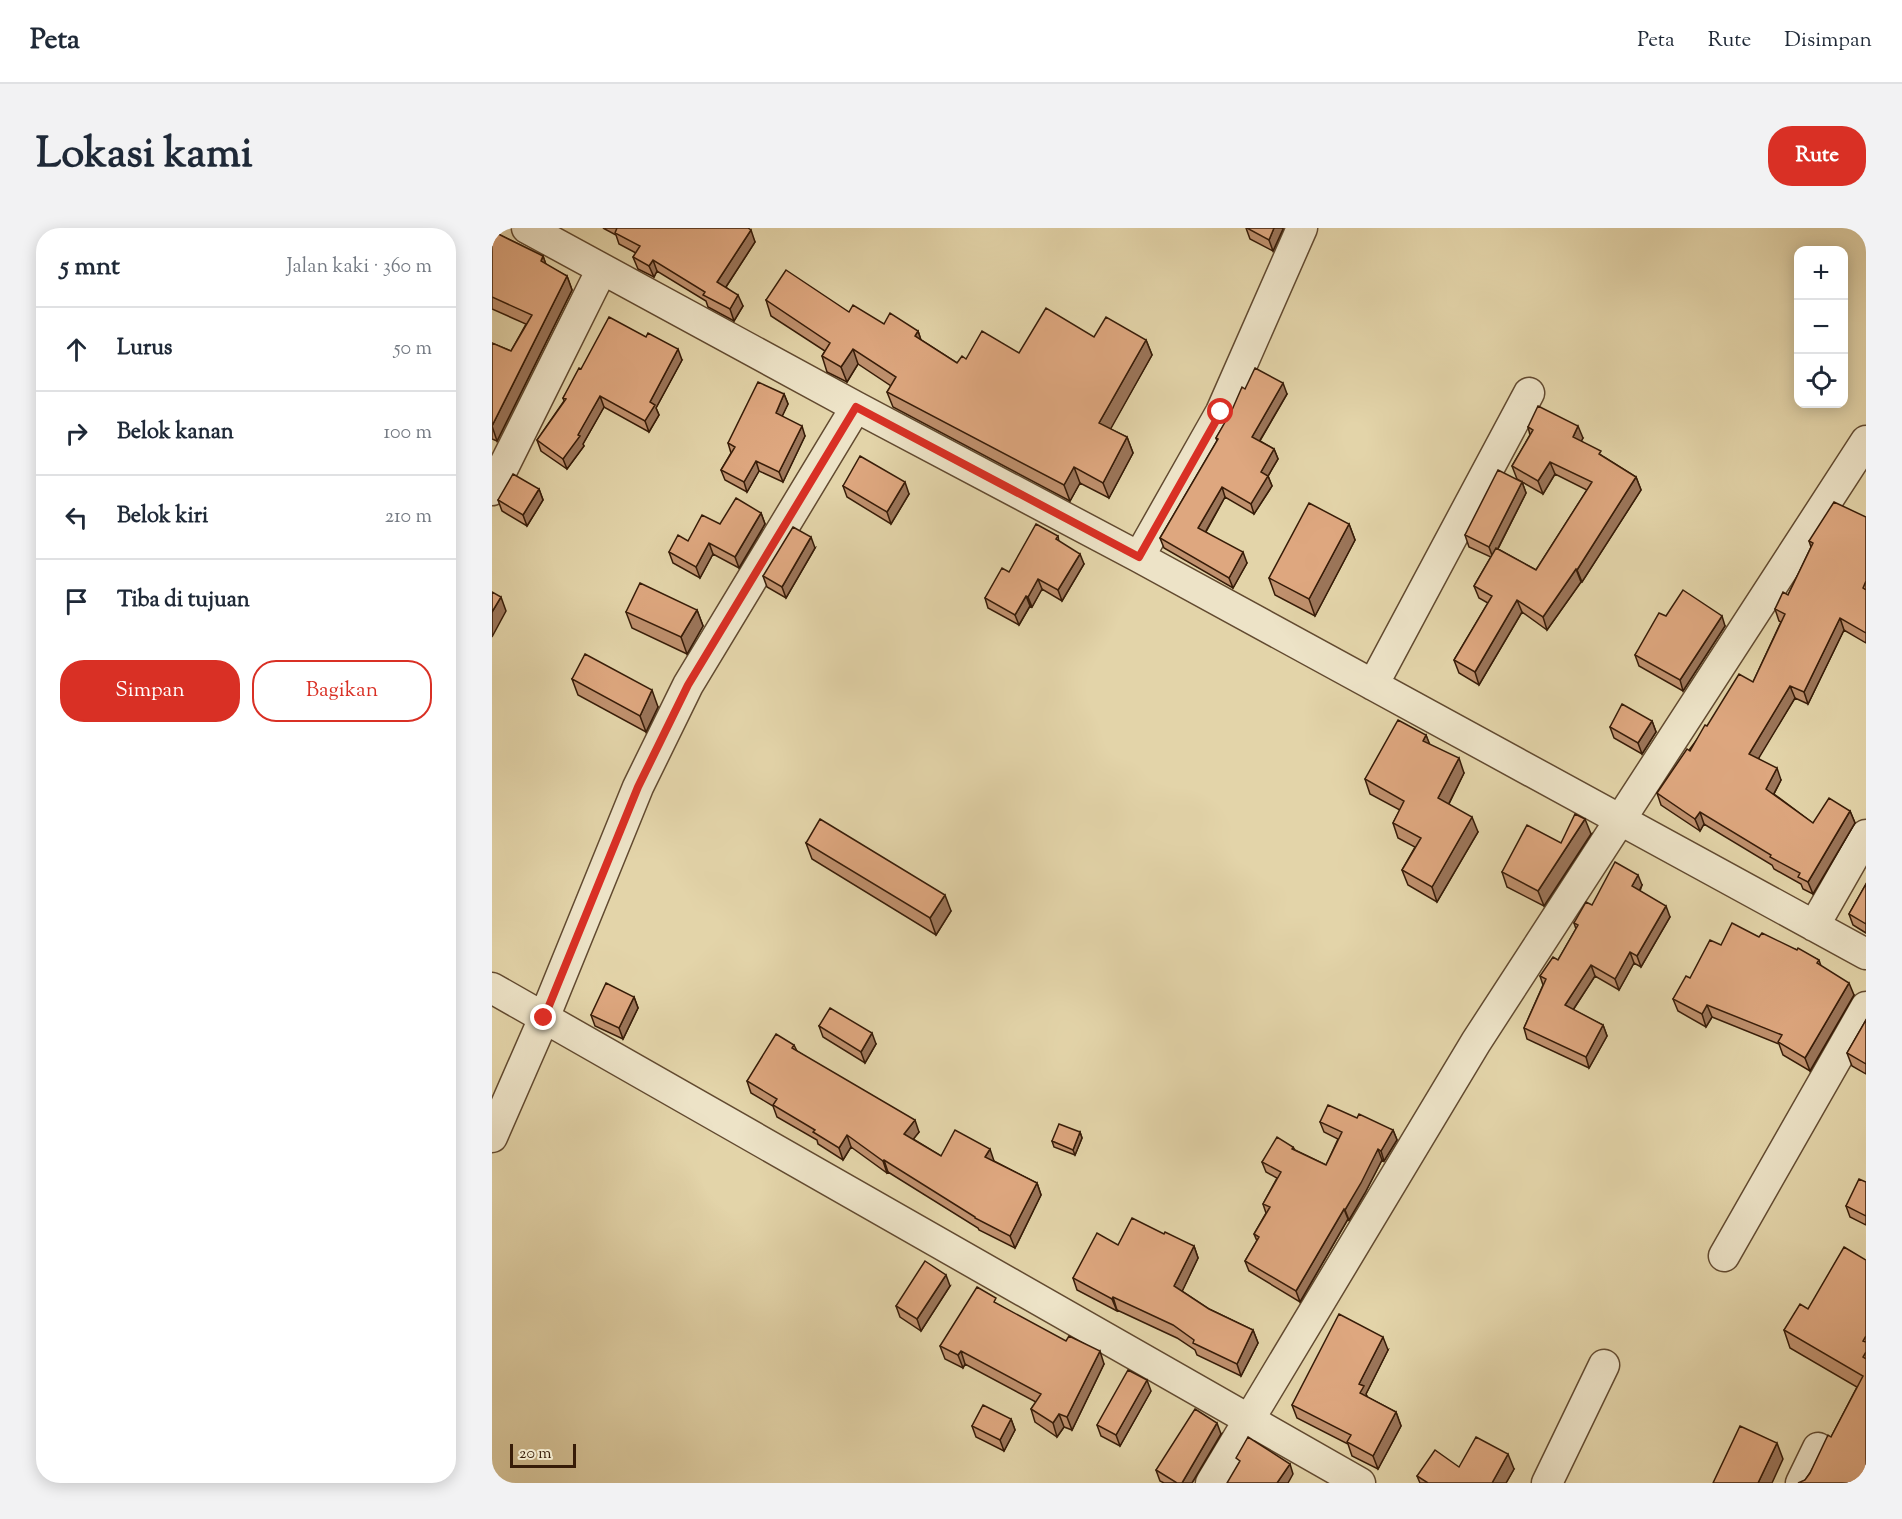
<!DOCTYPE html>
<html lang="id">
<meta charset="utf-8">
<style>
:root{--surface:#fff;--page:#f2f2f3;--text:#1f2937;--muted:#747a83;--line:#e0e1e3;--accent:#d93025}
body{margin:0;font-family:"Sorts Mill Goudy",serif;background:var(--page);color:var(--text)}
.controls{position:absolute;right:18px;top:18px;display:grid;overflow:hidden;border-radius:12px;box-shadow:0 3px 15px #0003}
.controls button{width:54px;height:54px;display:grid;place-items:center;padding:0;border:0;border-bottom:2px solid var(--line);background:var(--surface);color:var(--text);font:30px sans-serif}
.scale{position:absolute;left:18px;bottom:15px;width:66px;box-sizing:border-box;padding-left:6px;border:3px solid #371c08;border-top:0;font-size:16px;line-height:21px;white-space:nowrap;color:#371c08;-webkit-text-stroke:4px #ede3c7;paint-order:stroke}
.stop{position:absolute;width:18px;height:18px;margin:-14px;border:4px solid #d93025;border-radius:50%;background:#fff}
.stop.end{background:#d93025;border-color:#fff;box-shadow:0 2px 6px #0008}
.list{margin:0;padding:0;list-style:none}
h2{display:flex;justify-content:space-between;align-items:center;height:78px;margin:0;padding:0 24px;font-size:26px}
h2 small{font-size:20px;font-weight:400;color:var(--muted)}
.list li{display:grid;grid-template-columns:39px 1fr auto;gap:18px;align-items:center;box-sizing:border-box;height:84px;padding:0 24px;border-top:2px solid var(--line)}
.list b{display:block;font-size:22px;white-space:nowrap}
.list em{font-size:20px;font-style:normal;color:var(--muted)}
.actions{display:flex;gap:12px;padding:18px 24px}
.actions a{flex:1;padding:14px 0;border:2px solid var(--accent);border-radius:24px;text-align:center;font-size:21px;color:var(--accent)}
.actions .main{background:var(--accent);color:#fff}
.icon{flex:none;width:33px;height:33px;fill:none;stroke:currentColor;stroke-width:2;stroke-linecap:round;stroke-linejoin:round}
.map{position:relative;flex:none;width:1374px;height:1255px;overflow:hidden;border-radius:24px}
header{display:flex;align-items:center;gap:36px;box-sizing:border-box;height:84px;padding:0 30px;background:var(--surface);border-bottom:2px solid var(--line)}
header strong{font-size:28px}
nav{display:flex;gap:33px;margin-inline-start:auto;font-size:21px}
.intro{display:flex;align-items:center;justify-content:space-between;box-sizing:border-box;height:144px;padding:0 36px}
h1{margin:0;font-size:42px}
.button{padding:15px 27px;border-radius:24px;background:var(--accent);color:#fff;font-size:21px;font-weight:700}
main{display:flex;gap:36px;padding:0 36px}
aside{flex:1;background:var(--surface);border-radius:24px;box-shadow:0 3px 15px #0003}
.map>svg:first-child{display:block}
</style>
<header>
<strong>Peta</strong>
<nav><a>Peta</a><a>Rute</a><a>Disimpan</a></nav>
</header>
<div class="intro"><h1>Lokasi kami</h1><a class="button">Rute</a></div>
<main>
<aside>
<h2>5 mnt<small>Jalan kaki · 360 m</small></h2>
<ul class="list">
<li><svg class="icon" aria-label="ahead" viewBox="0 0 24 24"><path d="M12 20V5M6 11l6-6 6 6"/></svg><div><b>Lurus</b></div><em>50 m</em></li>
<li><svg class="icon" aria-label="right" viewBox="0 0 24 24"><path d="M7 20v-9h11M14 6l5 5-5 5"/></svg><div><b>Belok kanan</b></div><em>100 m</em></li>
<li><svg class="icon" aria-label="left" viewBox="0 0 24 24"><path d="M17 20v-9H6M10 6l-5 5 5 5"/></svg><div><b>Belok kiri</b></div><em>210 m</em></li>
<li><svg class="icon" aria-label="arrive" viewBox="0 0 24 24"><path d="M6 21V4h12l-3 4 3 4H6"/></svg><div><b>Tiba di tujuan</b></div></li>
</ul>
<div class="actions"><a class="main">Simpan</a><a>Bagikan</a></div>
</aside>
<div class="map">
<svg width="1374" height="1255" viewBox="0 0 1374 1255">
<rect width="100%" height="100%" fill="#e3d4a9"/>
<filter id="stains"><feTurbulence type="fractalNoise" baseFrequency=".00333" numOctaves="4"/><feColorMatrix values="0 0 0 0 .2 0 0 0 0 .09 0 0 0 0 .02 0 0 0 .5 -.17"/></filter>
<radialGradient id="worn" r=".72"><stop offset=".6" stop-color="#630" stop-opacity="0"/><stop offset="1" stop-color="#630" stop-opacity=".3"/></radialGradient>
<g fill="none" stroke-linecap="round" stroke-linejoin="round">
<!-- minor casing -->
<g stroke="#624a30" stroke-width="33">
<path id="minor" d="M35,0L364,179L647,329L1374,726
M0,262L110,41
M647,329L729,184L810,0
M881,457L1037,165
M1322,698L1374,607
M0,760L868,1255
M0,909L52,790L146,559L196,457L364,179
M1232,1028L1374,779
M719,1255L984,814L1374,213
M1055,1255L1112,1137
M1309,1255L1326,1220"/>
</g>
<!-- minor -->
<use href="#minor" stroke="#ede3c7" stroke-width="30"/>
</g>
<!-- wall -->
<path fill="#bf906d" stroke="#371c08" stroke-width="1.5" d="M111,0H256L263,14L234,59L251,78L242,93L216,79L214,73L165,43L162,49L146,41L141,29L144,25L127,16L124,7Z
M754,0L791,1L781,23L758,11Z
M0,3L51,28L54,37L75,48L80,62L5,213L0,211V115L19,123L34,96L0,81Z
M274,72L357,84L392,96L426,103L429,112L465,135L474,131L527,125L602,109L654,112L660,127L618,201L635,209L641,225L617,270L588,255L578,273L401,179L395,164L399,158L366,136L355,154L335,144L330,128L333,123L279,88Z
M190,132L164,180L167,187L157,204L112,179L91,216L92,218L75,241L49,223L45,212L72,173L71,170L89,141Z
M753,161L795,166L768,213L782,221L786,231L776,248L780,258L762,286L733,269L714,304L755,335L741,360L672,320L668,310L725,213L724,210Z
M292,166L296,176L290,188L313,208L291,254L267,243L255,264L233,252L229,242L239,225L236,215Z
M1036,199L1091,210L1089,213L1112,229L1144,249L1149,262L1090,354H1089L1055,402L1030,384L987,457L967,445L962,432L996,375L987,370L982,358L999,329L977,319L973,307L1030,254L1034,265L1006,321L1044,342L1095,262L1063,246L1051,266L1025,251L1020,238L1038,207Z
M351,258L417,266L399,296L355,269Z
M47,261L51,272L35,298L10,283L6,272Z
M269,285L273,296L247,340L221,326L208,350L181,335L177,324L196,313L228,296Z
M1374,289V415L1352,402L1316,476L1303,470L1266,530L1289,552L1282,566L1321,595L1358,583L1363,595L1321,666L1311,661L1309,656L1282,641L1280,637L1212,596L1208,603L1169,577L1165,565L1215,498L1261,454L1289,394L1287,393L1283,381L1296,367L1319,319L1317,313Z
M857,296L863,312L823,388L783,367L777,350Z
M566,308L567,314L592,336L570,373L550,361L540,379L538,378L527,397L496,380L493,370L517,344Z
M323,320L294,370L275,359L271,348Z
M205,382L211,398L195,426L140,400L134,384Z
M1174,388L1233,398L1191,463L1147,438L1143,427Z
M80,451L166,479L154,504L86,467Z
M1160,493L1164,504L1150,526L1122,510L1118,499Z
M934,507L937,516L972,545L957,576L986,604L945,674L916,657L910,642L923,619L906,610L901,595L908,582L878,566L873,551Z
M1099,606L1052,678L1015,659L1010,644Z
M314,615L459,683L444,707L320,631Z
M1374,656V705L1361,697L1357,686Z
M1150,657L1148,663L1178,689L1149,739L1142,735L1127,762L1103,748L1081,782L1111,797L1115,808L1097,840L1035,811L1032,800L1051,757L1048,748L1066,732L1084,701L1082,695L1100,677Z
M1267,709L1305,722L1327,732L1329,738L1362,767L1318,843L1291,827L1287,816L1220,789L1214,799L1186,783L1181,771L1229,717Z
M142,769L146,780L131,811L103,798L99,787Z
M1374,792V846L1360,838L1355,825Z
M327,798L384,816L373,835L331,809Z
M302,817L305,823L427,904L421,911L449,928L502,933L545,955L549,967L523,1020L487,1002L486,1000L396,944L395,945L359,919L351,932L326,916L325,912L285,889L281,878L259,865L255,853Z
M865,890L901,902L905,912L892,933L890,932L873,965L857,992L856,991L808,1074L757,1043L753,1033L765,1013L762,1006L774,985L771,976L785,950L774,944L770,934L801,919L803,922L834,937L846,911L832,904L828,894Z
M588,904L590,910L583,927L562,919L560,913Z
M1374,954V997L1358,989L1354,978Z
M672,1006L702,1018L706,1030L690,1063L717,1081L761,1102L766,1115L749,1148L705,1127L703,1122L685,1110L625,1082V1083L585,1062L581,1050L626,1017Z
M1374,1032V1255L1313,1252L1318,1245L1339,1209L1365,1159L1298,1120L1292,1102Z
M458,1058L429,1103L408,1089L404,1078Z
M506,1077L612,1136L580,1202L572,1199L565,1209L543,1194L539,1181L544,1174L473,1136L471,1140L453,1131L448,1118Z
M896,1122L874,1166L875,1169L904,1184L909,1198L886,1241L860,1228L856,1216L805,1190L800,1177Z
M659,1163L628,1218L609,1208L605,1197Z
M519,1191L523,1202L512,1223L484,1209L480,1198Z
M729,1206L700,1255H672L668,1253L664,1242Z
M967,1239L1022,1241L1014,1255H928L925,1248Z"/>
<!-- shaded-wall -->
<path fill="#9b7559" stroke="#371c08" stroke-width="1.5" d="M782,0H790L791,1L781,23L777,12Z
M259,2L263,14L230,65L225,54Z
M51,28L56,42L49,33Z
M161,32L165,43L162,49L157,38Z
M75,48L80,62L5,213L0,198Z
M246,67L251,78L242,93L238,81Z
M426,103L431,119L423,108Z
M654,112L660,127L613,211L607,195Z
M186,121L190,132L164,180L167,187L157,204L153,193L158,174Z
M361,121L366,136L355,154L349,139Z
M791,155L795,166L764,219L760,209Z
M292,166L296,176L287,195L284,185Z
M108,168L112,179L91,216L92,218L75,241L71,231Z
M310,198L313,208L291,254L287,244Z
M1086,198L1091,210L1085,221L1081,209Z
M635,209L641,225L617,270L611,255Z
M782,221L786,231L776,248L780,258L762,286L759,276L769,244Z
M264,233L267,243L255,264L252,254Z
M1058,234L1063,246L1051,266L1046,253Z
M582,239L588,255L578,273L572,257Z
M1144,249L1149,262L1090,354L1085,342Z
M413,254L417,266L399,296L395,284Z
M1030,254L1034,265L1001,330L997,319Z
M730,259L733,269L710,310L706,300Z
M47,261L51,272L35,298L31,287Z
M269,285L273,296L247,340L243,329Z
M857,296L863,312L823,388L817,371Z
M319,309L323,320L294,370L290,359Z
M217,315L221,326L208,350L204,339Z
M751,324L755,335L741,360L737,350Z
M588,326L592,336L570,373L566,362Z
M1084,341L1089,354L1055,402L1051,389Z
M546,351L550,361L540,379L536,369Z
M534,368L538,378L527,397L523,387Z
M9,369L14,383L0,409V384Z
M1025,372L1030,384L987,457L983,444Z
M205,382L211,398L195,426L189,409Z
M1230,388L1233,398L1191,463L1188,452Z
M1348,390L1352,402L1316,476L1312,464Z
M1298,458L1303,470L1262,538L1257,526Z
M160,462L166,479L154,504L148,488Z
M1160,493L1164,504L1150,526L1146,515Z
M934,507L940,522L931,513Z
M967,530L972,545L952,585L946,570Z
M1285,540L1289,552L1278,573L1274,561Z
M1358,583L1363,595L1321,666L1316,654Z
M1208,584L1212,596L1208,603L1203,591Z
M980,589L986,604L945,674L940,659Z
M1093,591L1099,606L1052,678L1046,663Z
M1146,647L1150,657L1144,669L1140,658Z
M453,667L459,683L444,707L438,690Z
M1174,678L1178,689L1149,739L1145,728Z
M1138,724L1142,735L1127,762L1123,751Z
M1099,737L1103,748L1077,788L1073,777Z
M1357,755L1362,767L1318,843L1313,830Z
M142,769L146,780L131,811L127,800Z
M1215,777L1220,789L1214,799L1210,786Z
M1111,797L1115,808L1097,840L1094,829Z
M380,805L384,816L373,835L369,824Z
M423,892L427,904L416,918L412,906Z
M901,902L905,912L892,933L889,923Z
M588,904L590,910L583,927L581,922Z
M355,907L359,919L351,932L347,920Z
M498,921L502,933L498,941L493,929Z
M886,921L890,932L873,965L857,992L853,982Z
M392,932L396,944L395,945L391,933Z
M545,955L549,967L523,1020L518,1008Z
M852,981L856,991L808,1074L804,1063Z
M702,1018L706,1030L687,1070L682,1058Z
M454,1047L458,1058L429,1103L425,1091Z
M621,1069L625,1082V1083L620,1071Z
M761,1102L766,1115L749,1148L745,1136Z
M891,1109L896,1122L874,1166L877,1172L868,1165L867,1156Z
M469,1123L473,1136L471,1140L466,1127Z
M608,1123L612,1136L580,1202L575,1189Z
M655,1152L659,1163L628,1218L624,1207Z
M904,1184L909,1198L886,1241L881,1228Z
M567,1186L572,1199L565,1209L561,1195Z
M519,1191L523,1202L512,1223L508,1212Z
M725,1195L729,1206L700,1255H690Z
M1285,1215L1291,1231L1280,1255H1266Z
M1016,1226L1022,1241L1014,1255H1000Z
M798,1236L801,1246L796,1255H785Z"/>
<!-- building -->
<path fill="#dea77f" stroke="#371c08" stroke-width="1.5" d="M125,0H256L259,2L225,54L246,67L238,81L211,67L213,64L161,32L157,38L141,29L148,18L123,5Z
M755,0H782L777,12Z
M0,3L51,28L49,33L75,48L0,198V115L19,123L40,87L0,69Z
M294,42L357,84L361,77L392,96L398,85L426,103L423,108L465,135L470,128L474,131L490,103L527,125L554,80L602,109L614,89L654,112L607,195L635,209L611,255L582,239L572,257L395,164L404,149L361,121L349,139L330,128L338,115L274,72Z
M117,89L154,109L156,105L186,121L158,174L163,177L153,193L108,168L86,207L88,208L71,231L45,212L74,171L71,170L87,140L89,141Z
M763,140L791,155L760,209L782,221L769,244L776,248L759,276L730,259L706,300L751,324L737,350L668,310L726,211L724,210L740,182L750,159L753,161Z
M266,154L292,166L284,185L310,198L287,244L264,233L252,254L229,242L243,219L236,215Z
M1046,178L1086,198L1081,209L1109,223L1107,226L1144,249L1085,342L1084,341L1051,389L1025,372L983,444L962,432L1000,368L982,358L1004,320L1044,342L1100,254L1058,234L1046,253L1020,238L1041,202L1036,199Z
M368,228L413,254L395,284L351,258Z
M1006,242L1030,254L997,319L973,307Z
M21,246L47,261L31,287L6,272Z
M244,270L269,285L243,329L217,315L204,339L177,324L186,307L196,313L210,287L228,296Z
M1342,274L1374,289V353L1371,360L1374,362V405L1348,390L1312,464L1298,458L1257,526L1285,540L1274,561L1321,595L1337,570L1358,583L1316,654L1306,649L1308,645L1278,629L1279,627L1208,584L1203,591L1165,565L1195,521L1198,523L1213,497L1215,498L1247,446L1261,454L1293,386L1283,381L1291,364L1296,367L1321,315L1317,313Z
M817,275L857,296L817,371L777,350Z
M544,296L566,308L564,311L588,326L566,362L546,351L536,369L534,368L523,387L493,370L510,340L517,344Z
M301,299L319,309L290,359L271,348Z
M148,355L205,382L189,409L134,384Z
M1191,362L1230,388L1188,452L1143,427L1167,385L1174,388Z
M0,364L9,369L0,384Z
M93,426L160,462L148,488L80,451Z
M1130,476L1160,493L1146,515L1118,499Z
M906,492L934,507L931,513L967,530L946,570L980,589L940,659L910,642L929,610L901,595L912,573L873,551Z
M1083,586L1093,591L1046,663L1010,644L1035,597L1069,615Z
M328,591L453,667L438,690L314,615Z
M1123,634L1146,647L1140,658L1174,678L1145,728L1138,724L1123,751L1099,737L1073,777L1111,797L1094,829L1032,800L1054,751L1048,748L1061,729L1066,732L1086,697L1082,695L1094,674L1100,677Z
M1374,656V696L1357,686Z
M1240,695L1267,709L1270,705L1305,722L1306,720L1327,732L1325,735L1357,755L1313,830L1286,814L1290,807L1215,777L1210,786L1181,771L1194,748L1198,750L1218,712L1229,717Z
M114,755L142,769L127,800L99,787Z
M338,780L380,805L369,824L327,798Z
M1374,792V836L1355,825Z
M284,806L302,817L300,820L423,892L412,906L449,928L463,902L498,921L493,929L545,955L518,1008L483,990V989L392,932L391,933L355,907L347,920L321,904L323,902L281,877L285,871L255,853Z
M836,877L865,890L867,886L901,902L889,923L886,921L869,955L853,982L852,981L804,1063L753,1033L767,1009L762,1006L778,979L771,976L789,944L770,934L785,909L801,919L800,921L834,937L850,904L828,894Z
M567,896L588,904L581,922L560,913Z
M1367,951L1374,954V988L1354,978Z
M640,990L672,1006L673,1004L702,1018L682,1058L717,1081L761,1102L745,1136L701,1115L702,1112L681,1097L621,1069L620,1071L581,1050L605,1005L626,1017Z
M1352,1019L1374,1032V1108L1371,1113L1374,1114V1124L1371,1129L1374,1131V1255H1306L1313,1252L1318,1245L1336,1207L1339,1209L1371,1148L1292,1102L1308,1076L1316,1081Z
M433,1033L454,1047L425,1091L404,1078Z
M485,1059L504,1070L502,1074L574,1113L577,1108L608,1123L575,1189L567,1186L561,1195L539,1181L549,1166L469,1123L466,1127L448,1118Z
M847,1086L891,1109L867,1156L872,1158L868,1165L904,1184L881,1228L855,1214L859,1207L800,1177Z
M636,1142L655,1152L624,1207L605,1197Z
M491,1177L519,1191L508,1212L480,1198Z
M703,1181L725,1195L690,1255H685L664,1242Z
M1248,1198L1285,1215L1266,1255H1221Z
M756,1209L798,1236L785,1255H735L748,1233L744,1230Z
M984,1209L1016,1226L1000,1255H936L925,1248L943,1222L967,1239Z"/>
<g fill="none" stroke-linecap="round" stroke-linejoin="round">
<!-- route -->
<path stroke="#d93025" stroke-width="8" d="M52,790L146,559L196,457L364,179L647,329L729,184"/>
</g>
<rect width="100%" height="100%" filter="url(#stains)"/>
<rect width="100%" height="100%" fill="url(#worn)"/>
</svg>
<div class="controls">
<button>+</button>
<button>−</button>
<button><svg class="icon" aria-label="locate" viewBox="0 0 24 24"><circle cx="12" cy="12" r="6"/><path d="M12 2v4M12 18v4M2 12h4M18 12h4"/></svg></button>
</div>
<div class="scale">20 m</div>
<div class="stop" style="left:729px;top:184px"></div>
<div class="stop end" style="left:52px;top:790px"></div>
</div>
</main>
